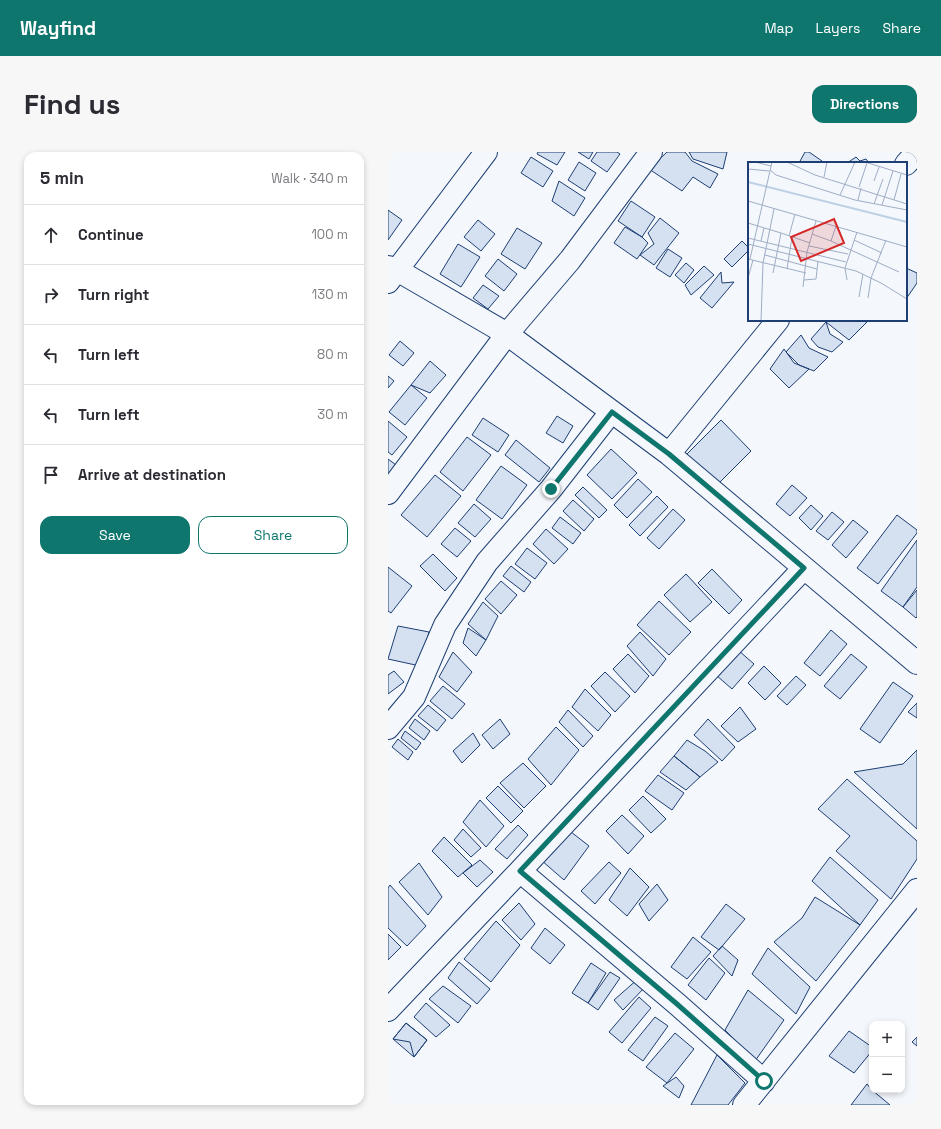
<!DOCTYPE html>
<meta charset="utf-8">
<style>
:root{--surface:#fff;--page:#f7f7f7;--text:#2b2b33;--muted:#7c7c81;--line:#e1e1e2;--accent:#0f766e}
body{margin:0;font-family:"Space Grotesk",sans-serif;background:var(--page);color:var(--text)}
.controls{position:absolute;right:12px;bottom:12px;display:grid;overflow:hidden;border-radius:8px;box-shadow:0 2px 6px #0003}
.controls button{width:36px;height:36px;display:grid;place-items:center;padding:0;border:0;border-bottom:1px solid var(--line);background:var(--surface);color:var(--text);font:20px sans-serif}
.stop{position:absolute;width:12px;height:12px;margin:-9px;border:3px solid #0f766e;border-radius:50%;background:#fff}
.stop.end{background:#0f766e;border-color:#fff;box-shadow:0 1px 4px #0008}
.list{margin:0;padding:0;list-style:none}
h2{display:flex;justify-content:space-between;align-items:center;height:52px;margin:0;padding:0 16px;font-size:17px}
h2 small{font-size:13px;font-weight:400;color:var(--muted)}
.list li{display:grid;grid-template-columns:26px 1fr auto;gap:12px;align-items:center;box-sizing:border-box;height:60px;padding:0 16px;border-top:1px solid var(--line)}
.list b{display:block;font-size:15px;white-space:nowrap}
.list em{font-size:13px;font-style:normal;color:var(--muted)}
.actions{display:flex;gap:8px;padding:12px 16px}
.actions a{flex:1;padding:9px 0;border:1px solid var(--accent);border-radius:12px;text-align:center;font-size:14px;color:var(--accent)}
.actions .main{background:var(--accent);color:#fff}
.icon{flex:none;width:22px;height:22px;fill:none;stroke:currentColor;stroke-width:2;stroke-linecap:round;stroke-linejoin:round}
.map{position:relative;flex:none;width:529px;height:953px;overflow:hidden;border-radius:12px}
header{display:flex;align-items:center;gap:24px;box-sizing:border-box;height:56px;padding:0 20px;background:var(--accent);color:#fff}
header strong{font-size:19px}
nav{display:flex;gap:22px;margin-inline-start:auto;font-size:14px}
.intro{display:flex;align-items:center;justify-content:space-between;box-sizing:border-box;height:96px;padding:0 24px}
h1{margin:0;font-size:28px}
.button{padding:10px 18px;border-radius:12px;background:var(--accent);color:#fff;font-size:14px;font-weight:700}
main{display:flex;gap:24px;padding:0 24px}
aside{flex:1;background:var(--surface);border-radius:12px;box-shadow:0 2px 6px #0003}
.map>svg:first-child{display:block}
</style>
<header>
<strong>Wayfind</strong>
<nav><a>Map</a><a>Layers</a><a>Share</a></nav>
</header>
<div class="intro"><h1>Find us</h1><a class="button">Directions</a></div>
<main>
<aside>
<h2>5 min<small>Walk · 340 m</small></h2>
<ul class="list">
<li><svg class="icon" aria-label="ahead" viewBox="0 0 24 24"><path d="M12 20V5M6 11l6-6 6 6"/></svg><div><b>Continue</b></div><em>100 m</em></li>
<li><svg class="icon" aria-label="right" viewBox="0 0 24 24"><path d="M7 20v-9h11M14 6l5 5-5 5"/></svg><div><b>Turn right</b></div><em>130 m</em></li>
<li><svg class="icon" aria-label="left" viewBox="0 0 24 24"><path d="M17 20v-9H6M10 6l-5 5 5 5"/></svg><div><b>Turn left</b></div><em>80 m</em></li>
<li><svg class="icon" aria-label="left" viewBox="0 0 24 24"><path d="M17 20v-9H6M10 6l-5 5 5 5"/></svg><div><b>Turn left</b></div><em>30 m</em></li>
<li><svg class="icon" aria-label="arrive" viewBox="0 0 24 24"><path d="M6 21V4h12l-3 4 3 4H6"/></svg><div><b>Arrive at destination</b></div></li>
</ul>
<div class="actions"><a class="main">Save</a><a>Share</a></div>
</aside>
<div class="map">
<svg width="529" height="953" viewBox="0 0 529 953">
<rect width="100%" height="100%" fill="#f4f7fb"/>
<!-- building -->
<path fill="#d5e0f0" stroke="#1d3f73" d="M150,0H177L169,13L149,2Z
M190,0H205L201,7Z
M209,0H229L232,2L219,20L203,9Z
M279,0H297L304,9L330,22L322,36L305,25L294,39L261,17Z
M301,0H339L335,17L305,7Z
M417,0H421L434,9L433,11H411Z
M143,5L165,19L155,35L133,21Z
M468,5L472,9L478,7L481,11H459Z
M191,10L208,21L197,39L180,28Z
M171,29L197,46L186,64L164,49Z
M243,49L267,65L254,85L230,69Z
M0,58L14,68L0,88Z
M272,66L291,81L266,113L252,103L266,92L260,81Z
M90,68L107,82L93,99L76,85Z
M237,75L254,85L260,91L249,107L226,91Z
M129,76L154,91L137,117L113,102Z
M354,89L361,96V98L344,115L336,107Z
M70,92L92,105L73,135L52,122Z
M280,97L294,106L282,125L268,116Z
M110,107L129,122L116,139L97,124Z
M298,111L306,118L296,131L287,123Z
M316,114L326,123L303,143L297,133Z
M518,116L529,121V131L518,147Z
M333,120L334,131L346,130L324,156L312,146Z
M95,133L111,144L100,157L85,146Z
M439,168H470L479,170L461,188L438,170Z
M438,170L442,182L455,190L444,200L430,195L423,187Z
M413,183L421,196L440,205L426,219L411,213L398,200Z
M12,189L26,201L15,214L1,203Z
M396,197L406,211L421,217L401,236L382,217Z
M42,209L58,223L42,241L23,233Z
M0,224L6,229L0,236Z
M23,233L39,246L17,273L1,260Z
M169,264L185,274L175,291L158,281Z
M95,266L121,283L110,300L84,283Z
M333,268L363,299L327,335L296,305Z
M0,269L19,285L4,303L0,300Z
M79,285L103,303L75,339L52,320Z
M128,288L162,316L151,330L117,303Z
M223,297L249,321L224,347L199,323Z
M0,307L12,316L0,332Z
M113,314L139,333L114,367L88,348Z
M47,323L73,344L39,385L13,363Z
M250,327L264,340L239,366L226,353Z
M404,333L419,346L402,364L388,352Z
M195,335L219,358L211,366L187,343Z
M269,344L280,355L252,384L241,373Z
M185,348L206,367L196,379L175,359Z
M86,352L103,367L87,385L70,371Z
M423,353L435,364L423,378L411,366Z
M285,357L297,368L271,397L259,386Z
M444,360L456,370L440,388L428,379Z
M509,363L529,378V381L490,432L469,416Z
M172,365L193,381L185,392L164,376Z
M465,368L480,380L458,406L444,393Z
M67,376L83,389L69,405L53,392Z
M158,377L180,397L166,412L145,392Z
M529,388V435L515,455L493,439Z
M139,396L159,411L147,427L127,412Z
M45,402L69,426L57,439L32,414Z
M123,414L143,430L136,440L115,424Z
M0,415L24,434L3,461L0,459Z
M324,417L354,448L341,462L310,431Z
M298,422L324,450L302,470L276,443Z
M113,429L129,443L113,462L97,447Z
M529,438V465L528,466L515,455Z
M271,449L303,480L281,503L249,473Z
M95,450L110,464L98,488L80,472Z
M10,474L41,480L32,514L0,507Z
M80,476L98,488L88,504L75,491Z
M443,478L459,492L432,524L416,511Z
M252,480L278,507L265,524L239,494Z
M350,498L366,512L344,537L328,523Z
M65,500L84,520L69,540L51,525Z
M240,502L261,524L247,541L225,517Z
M463,502L479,515L452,547L436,534Z
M376,514L393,531L377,548L360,531Z
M6,519L16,530L0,542V523Z
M217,520L242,544L227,560L203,534Z
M408,524L418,533L399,553L389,544Z
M505,530L525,544L492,591L472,577Z
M55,534L77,552L64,567L42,549Z
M197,537L223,563L210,579L184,555Z
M529,551V566L520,560Z
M40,553L58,568L49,579L30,564Z
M352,555L368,577L350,590L333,574Z
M180,558L205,584L195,595L171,570Z
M27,567L42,579L36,588L21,576Z
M112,567L122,582L105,597L94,583Z
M320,567L347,595L334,609L306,583Z
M168,575L191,598L163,633L140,607Z
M17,579L33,591L28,598L13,586Z
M85,581L92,593L74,611L65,599Z
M10,587L25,600L20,608L4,595Z
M299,588L317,599L330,610L312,625L286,604Z
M529,598V677L466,620L515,612Z
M286,604L312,625L298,638L272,620Z
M135,611L158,634L136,656L112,631Z
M270,623L296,641L284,658L257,639Z
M459,627L529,689V707L503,747L448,699L462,684L430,657Z
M110,634L135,659L123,671L98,646Z
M255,644L278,667L263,681L241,658Z
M92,648L116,674L98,695L75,670Z
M234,663L256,684L240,702L218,679Z
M130,673L140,683L119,707L107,697Z
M178,676L201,694L176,728L153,708Z
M75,677L93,696L83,705L66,688Z
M56,685L84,713L70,725L44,699Z
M442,705L490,748L472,773L424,729Z
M92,708L105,720L89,735L75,721Z
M221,710L233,721L207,752L193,739Z
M31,711L54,745L40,763L11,730Z
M242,716L261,735L239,764L221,748Z
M269,732L280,748L261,769L251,752Z
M2,733L38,774L19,794L0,776V736Z
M427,745L472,773L428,829L386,790L414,766Z
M131,751L147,772L133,788L114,768Z
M338,752L357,767L331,798L313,785Z
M108,769L132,793L103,830L76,807Z
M157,776L177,793L162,812L143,796Z
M0,782L13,795L0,808Z
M305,785L323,800L299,827L283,815Z
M334,794L350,808L344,824L325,804Z
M380,796L422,835L408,862L364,822Z
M321,806L337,821L318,848L300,833Z
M71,810L102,837L89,852L60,826Z
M203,811L218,821L200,851L184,841Z
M222,820L232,826L210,858L200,851Z
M251,826L258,834L235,858L226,848Z
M55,834L83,854L70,871L41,847Z
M360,838L396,868L367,909L337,878Z
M251,845L263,856L234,891L221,880Z
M38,851L62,873L48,885L26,865Z
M267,865L280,874L255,909L240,898Z
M18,871L39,888L26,905L5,887Z
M18,871L39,888L26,905L22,890L5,887Z
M461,879L484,895V899L466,921L441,904Z
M287,881L306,897L279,931L258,915Z
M529,885V894L524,890Z
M329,903L357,931L340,953H303Z
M288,925L296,934L291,946L275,934Z
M479,932L484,938L502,953H463Z"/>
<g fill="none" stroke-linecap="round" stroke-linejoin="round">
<!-- minor casing -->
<g stroke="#1d3f73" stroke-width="24">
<path id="minor" d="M518,12L529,0
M0,115L9,118L119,182L281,302L529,511
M0,130L98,0
M281,302L390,168
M0,341L119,182L182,108L263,0
M0,576L26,545L57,473L99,410L163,337L223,260
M0,858L132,719
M376,929L289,852L132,719L416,416
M356,953L529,738"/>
</g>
<!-- minor -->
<use href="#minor" stroke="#f4f7fb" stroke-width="22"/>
</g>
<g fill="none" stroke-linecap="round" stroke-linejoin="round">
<!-- route -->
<path stroke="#0f766e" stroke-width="5" d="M163,337L224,260L281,302L416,416L132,719L289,852L376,929"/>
</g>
<!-- overview -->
<g transform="translate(360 10)">
<rect width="159" height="159" fill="#f4f7fb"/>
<path fill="none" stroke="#bed0e5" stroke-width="2" d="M0,20L159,60"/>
<path fill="none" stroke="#9eadc5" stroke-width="1" d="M7,0L23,4M39,0L67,13L159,42M117,0L159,13M0,7L21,9M22,8L28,13L107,38L159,48M76,15L79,0M126,19L131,5M111,25L119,1M92,33L107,0M110,38L113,26M146,38L153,12M0,39L159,85M126,42L135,17M134,43L145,9M0,61L33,71L25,111M33,71L62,81M64,72L83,79L88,64M41,74L47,52M0,76L98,100M106,78L134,91M13,79L16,66M83,79L151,110M0,82L108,109L133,121L159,137M61,84L100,92M17,93L69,107M0,97L58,111M2,97L24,0M39,107L44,75M0,116L5,98M56,118L68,117L70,99M99,118L97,106L109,70M55,125L59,90L68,59M111,135L115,112M120,136L123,116L138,78M13,159L15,101L26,47"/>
<path fill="#d62828" fill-opacity="0.15" stroke="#d62828" stroke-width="2" d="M86,57L96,81L53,99L43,75Z"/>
<rect width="159" height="159" fill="none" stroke="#1d3f73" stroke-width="2"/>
</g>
</svg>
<div class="controls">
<button>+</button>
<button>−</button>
</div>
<div class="stop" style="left:376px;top:929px"></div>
<div class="stop end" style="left:163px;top:337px"></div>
</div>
</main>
